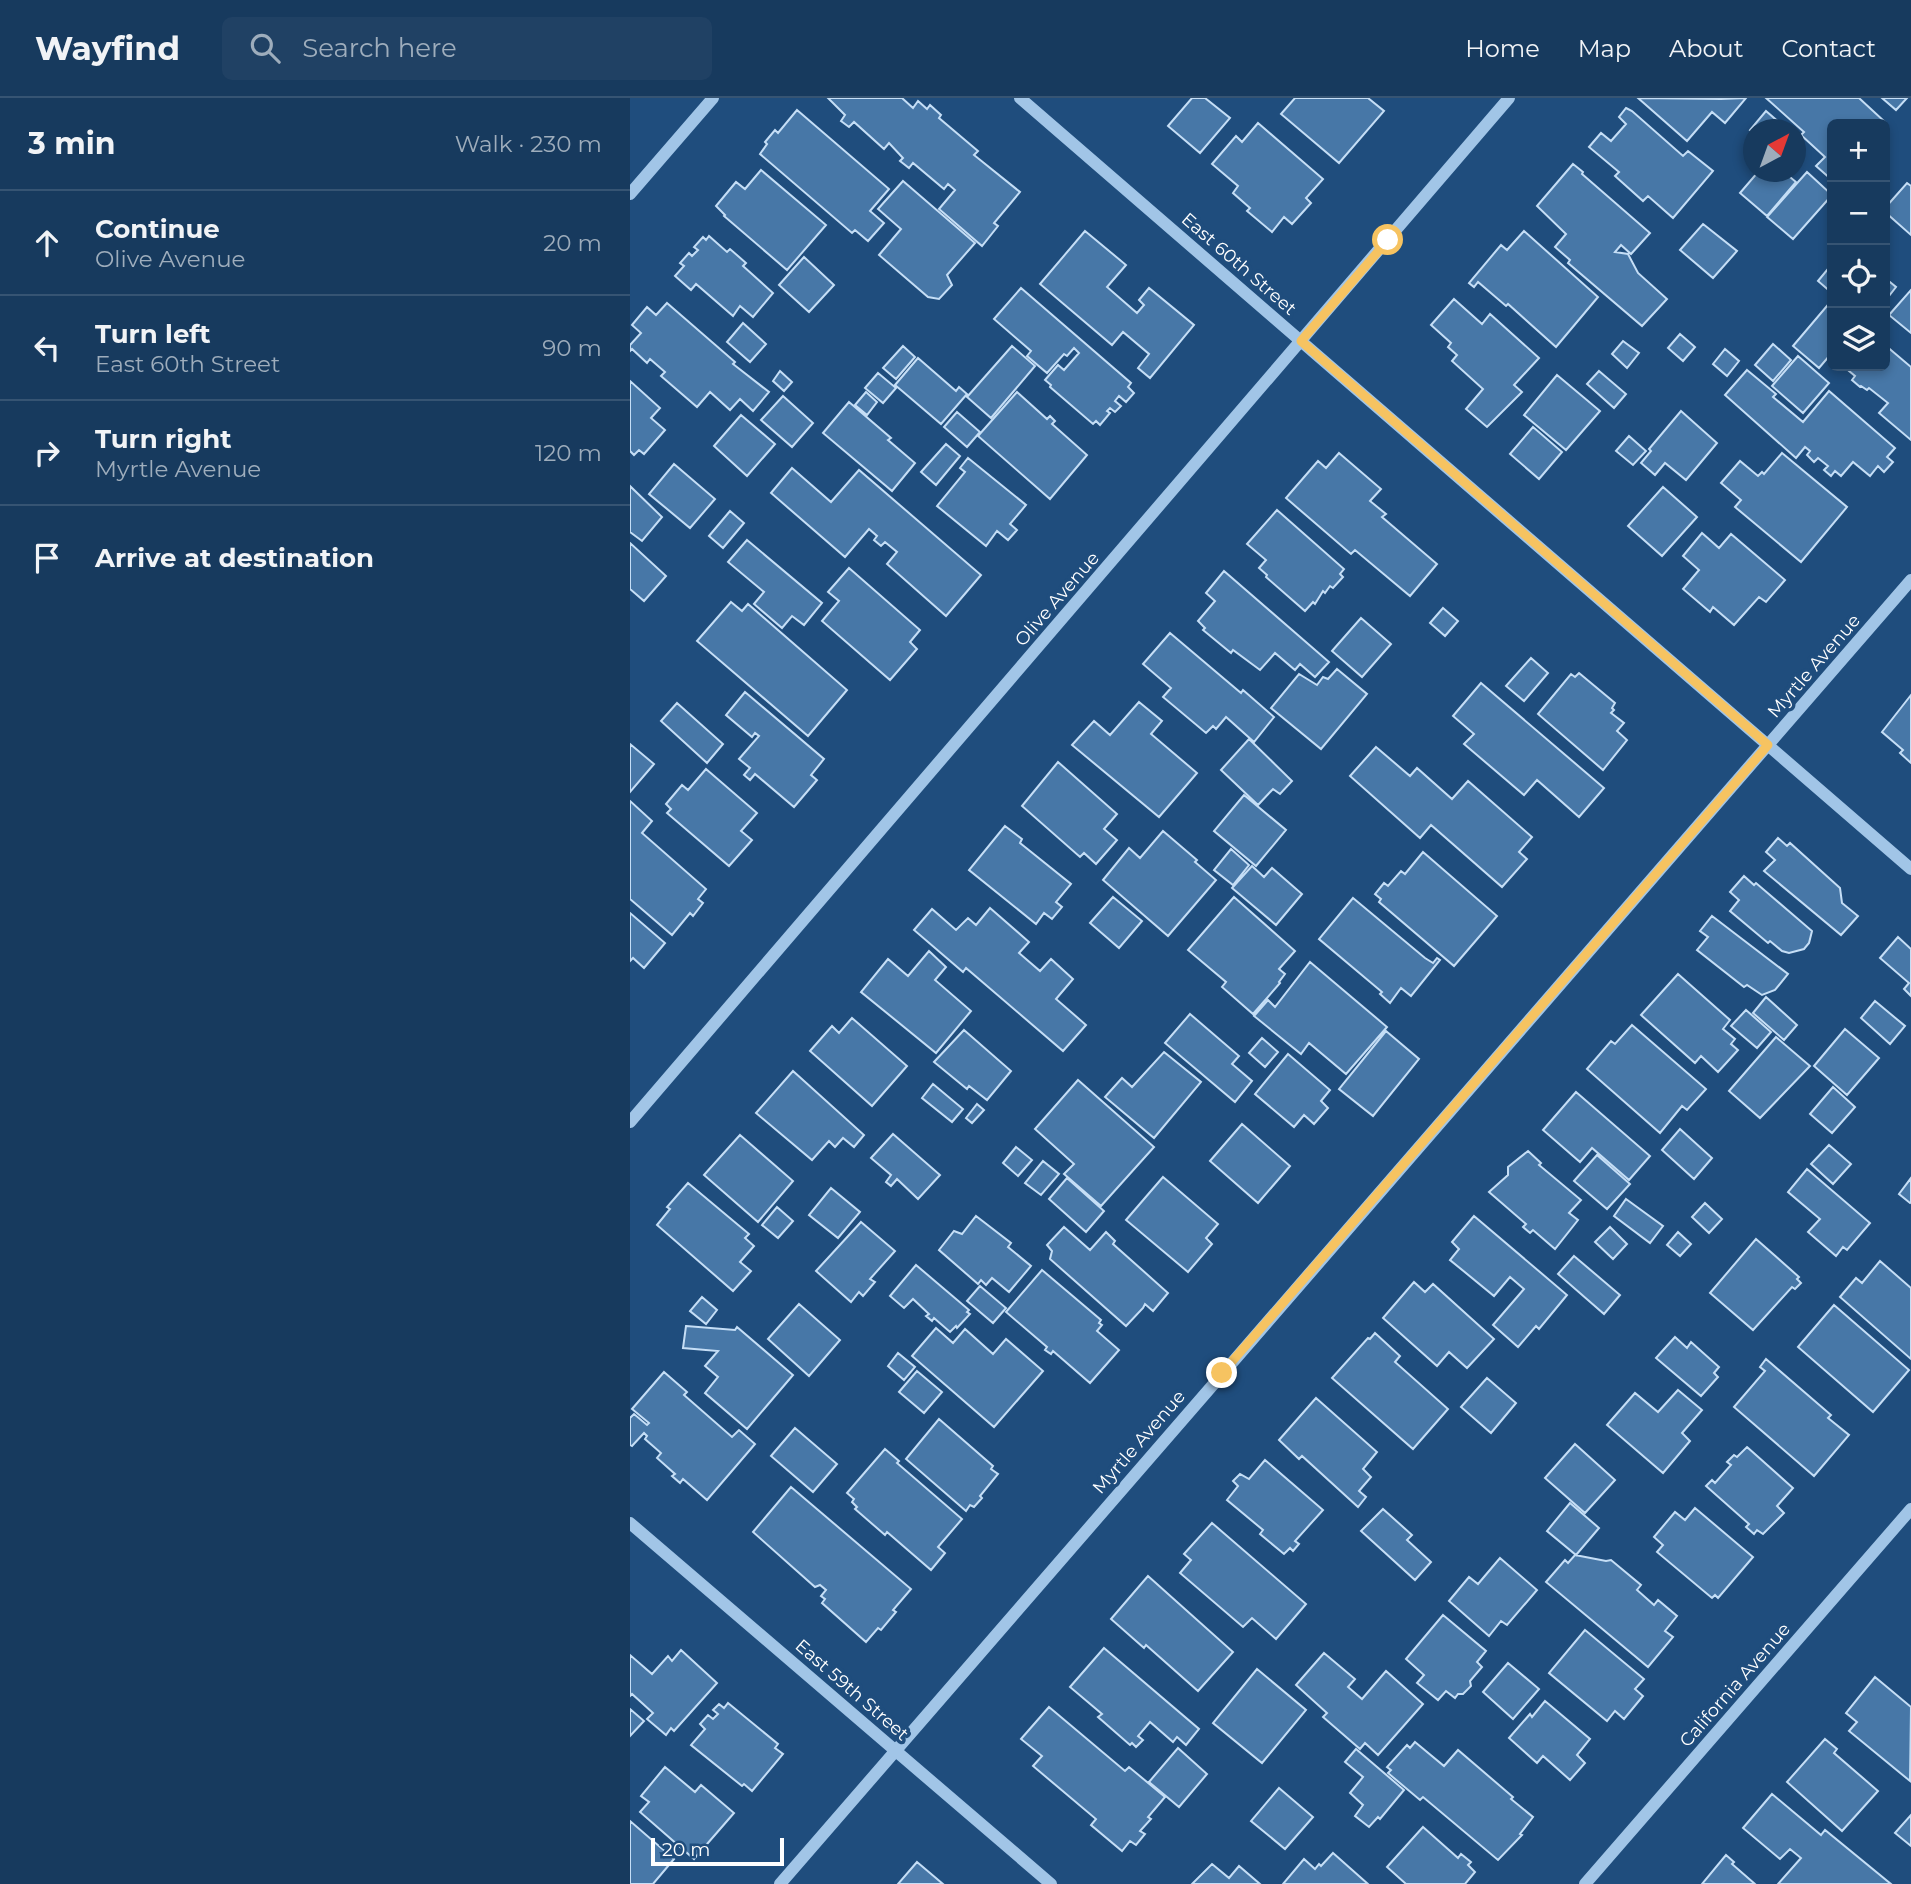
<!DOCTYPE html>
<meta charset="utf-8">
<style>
:root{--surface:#173a5e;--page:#204164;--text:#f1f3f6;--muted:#9eadbc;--line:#365473}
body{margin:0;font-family:Montserrat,sans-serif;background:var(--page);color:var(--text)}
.controls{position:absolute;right:21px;top:21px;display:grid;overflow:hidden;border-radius:10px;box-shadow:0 4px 10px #0003}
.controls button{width:63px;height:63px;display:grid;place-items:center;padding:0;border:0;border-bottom:2px solid var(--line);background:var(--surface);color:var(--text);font:35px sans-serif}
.compass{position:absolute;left:1113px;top:21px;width:63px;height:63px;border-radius:50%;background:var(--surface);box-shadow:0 4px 10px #0003;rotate:41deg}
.scale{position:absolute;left:21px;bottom:18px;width:133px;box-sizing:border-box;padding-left:7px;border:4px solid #fff;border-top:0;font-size:19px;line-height:24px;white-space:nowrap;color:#fff;-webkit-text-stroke:5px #1f4d7d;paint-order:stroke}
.stop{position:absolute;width:21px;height:21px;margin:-16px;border:5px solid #f6c361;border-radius:50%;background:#fff}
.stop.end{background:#f6c361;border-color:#fff;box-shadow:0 2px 7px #0008}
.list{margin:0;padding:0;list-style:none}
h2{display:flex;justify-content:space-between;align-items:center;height:91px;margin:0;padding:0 28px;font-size:30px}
h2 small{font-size:23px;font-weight:400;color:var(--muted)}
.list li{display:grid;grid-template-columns:46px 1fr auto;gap:21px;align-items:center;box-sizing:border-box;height:105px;padding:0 28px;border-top:2px solid var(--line)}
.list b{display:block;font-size:26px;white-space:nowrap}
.list p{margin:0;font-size:23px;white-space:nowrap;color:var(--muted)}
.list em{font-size:23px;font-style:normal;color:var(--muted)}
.icon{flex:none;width:38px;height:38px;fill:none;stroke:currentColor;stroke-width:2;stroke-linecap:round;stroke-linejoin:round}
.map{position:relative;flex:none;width:1281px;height:1786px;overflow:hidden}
header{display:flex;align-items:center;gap:42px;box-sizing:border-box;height:98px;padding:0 35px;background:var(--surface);border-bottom:2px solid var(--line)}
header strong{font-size:33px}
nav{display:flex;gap:38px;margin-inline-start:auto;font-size:24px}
.search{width:490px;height:63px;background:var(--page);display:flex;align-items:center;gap:18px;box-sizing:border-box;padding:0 24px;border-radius:10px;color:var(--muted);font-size:26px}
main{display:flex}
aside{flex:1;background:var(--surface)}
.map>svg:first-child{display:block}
</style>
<header>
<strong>Wayfind</strong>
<div class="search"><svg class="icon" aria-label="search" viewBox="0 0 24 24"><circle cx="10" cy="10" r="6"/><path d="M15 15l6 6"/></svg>Search here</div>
<nav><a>Home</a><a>Map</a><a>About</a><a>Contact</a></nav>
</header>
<main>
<aside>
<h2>3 min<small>Walk · 230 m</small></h2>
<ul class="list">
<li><svg class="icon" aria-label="ahead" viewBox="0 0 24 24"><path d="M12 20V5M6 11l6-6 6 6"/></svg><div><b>Continue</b><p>Olive Avenue</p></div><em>20 m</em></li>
<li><svg class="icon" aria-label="left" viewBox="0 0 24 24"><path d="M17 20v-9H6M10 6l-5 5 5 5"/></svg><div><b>Turn left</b><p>East 60th Street</p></div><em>90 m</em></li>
<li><svg class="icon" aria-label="right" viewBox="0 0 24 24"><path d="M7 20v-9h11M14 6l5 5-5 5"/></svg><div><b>Turn right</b><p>Myrtle Avenue</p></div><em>120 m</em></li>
<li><svg class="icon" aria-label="arrive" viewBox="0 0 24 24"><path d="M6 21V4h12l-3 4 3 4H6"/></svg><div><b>Arrive at destination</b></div></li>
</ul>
</aside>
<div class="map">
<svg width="1281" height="1786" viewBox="0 0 1281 1786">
<rect width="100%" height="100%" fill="#1f4d7d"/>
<!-- building -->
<path fill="#4777a7" stroke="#c5def6" stroke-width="2" d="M198,0H272L283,10L288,3L297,11L300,7L311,17L309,20L348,53L344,57L390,94L364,125L368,128L352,148L309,111L325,92L318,86L314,91L283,65L279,70L270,63L273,60L259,45L254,51L224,24L219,29L211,23L215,17Z
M562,0H575L600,20L570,55L538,28Z
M665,0H738L754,13L709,65L651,16Z
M1008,0L1091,1L1116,0L1095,25L1082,14L1057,43Z
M1136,0H1229L1255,24L1253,26H1202V82L1186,68L1195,59L1171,37L1174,34Z
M1252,0H1277L1266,12Z
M996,10L1002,13L1053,58L1058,53L1083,73L1043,120L1018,98L1013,103L985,78L989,74L959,49L971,35L981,43L996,26L989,19Z
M167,12L259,91L240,113L254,125L238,143L225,132L222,135L130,56L137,46L135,44L145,32L148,35Z
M1136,13L1158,32H1124V35L1120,32Z
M628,25L693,81L676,100L681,105L662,126L654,119L642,134L617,113L620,110L603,95L608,88L582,66L606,38L612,44Z
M943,66L953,74L952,76L1020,135L1001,156L991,147L985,154L998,156L1008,175L1037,201L1012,228L938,165L940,162L925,149L936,136L907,108Z
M131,72L196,127L157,172L94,118L95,117L86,108L106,84L115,91Z
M1128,74H1154L1166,84L1137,118L1110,95Z
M1177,74L1202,97L1163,141L1137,119Z
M273,83L345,145L317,177L322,187L309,201L298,199L249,157L271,131L248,111Z
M1277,85L1281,88V137L1255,114V110Z
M1073,126L1107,153L1083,180L1050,152Z
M455,133L496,167L477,189L507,215L514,207L509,202L519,190L564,227L520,280L508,270L519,256L493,234L482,247L410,186Z
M894,133L968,199L926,249L878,206L876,208L848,184L844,189L839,185L871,147L877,152Z
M79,138L97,154L100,151L116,165L113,168L143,195L123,219L110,208L103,218L66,186L61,192L45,178L54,168L50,165L59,155L62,158L68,152L64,149L73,139L76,142Z
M174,159L204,187L179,214L149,187Z
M1202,166V195L1188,183Z
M1255,180L1266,189L1255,203Z
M391,190L501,285L498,289L504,295L496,304L489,298L485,303L491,308L485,314L480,310L477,313L480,315L470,327L466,323L463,326L420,289L421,287L415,282L428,267L434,272L449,255L444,250L437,258L434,256L417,275L397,258L401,253L364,221Z
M1281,192V235L1259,217Z
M824,201L852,226L860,216L909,260L884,287L892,294L857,329L836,311L853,291L822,263L827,257L818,249L821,245L801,227Z
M1202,202V259L1200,257L1189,270L1163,248Z
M37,205L105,264L103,266L139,294L123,313L110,301L100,312L80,294L67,309L31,278L35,274L20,261L17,265L2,251L0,253V247L11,235L2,227L17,209L26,217Z
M113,225L136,246L120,264L97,244Z
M1050,236L1065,249L1053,263L1038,250Z
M993,243L1009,255L997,270L982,256Z
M1143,246L1161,262L1143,283L1125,267Z
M1255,247L1281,269V342L1249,315L1258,305L1239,290L1237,292L1231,288L1230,289L1222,282L1225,278L1213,268H1255Z
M273,248L285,259L266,281L253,270Z
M382,248L405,268L361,320L337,299Z
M1095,251L1109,263L1097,278L1083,266Z
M1168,258L1199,285L1173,315L1142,288Z
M288,260L326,293L329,289L337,296L311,326L265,287Z
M1117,272L1146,296L1143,299L1173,324L1199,293L1265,350L1257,359L1263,364L1254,374L1248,368L1240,378L1223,364L1211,378L1205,373L1201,378L1194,372L1198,368L1188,360L1184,364L1177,357L1180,353L1175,349L1166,360L1095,297Z
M150,273L162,284L154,293L143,283Z
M969,273L996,296L984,310L957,286Z
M248,275L266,290L253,305L235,290Z
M927,277L970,313L936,352L894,317Z
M0,283L30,310L21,320L35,332L14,356L9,352L4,357L0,353Z
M236,294L247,304L237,317L225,307Z
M387,294L417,321L420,318L425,323L422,326L457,357L420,401L348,338Z
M153,298L183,325L162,349L131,322Z
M219,304L261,340L258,342L285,365L262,393L193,335Z
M1051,313L1087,345L1056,382L1035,365L1025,377L1011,365L1021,353L1019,351Z
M327,314L350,334L337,349L314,329Z
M111,317L145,346L117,378L84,348Z
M903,329L932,354L909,381L880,356Z
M999,338L1016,353L1003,367L986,353Z
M316,346L330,358L306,387L291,374Z
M709,355L751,391L740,403L756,416L752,419L807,466L780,498L725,452L721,456L656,400L688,363L696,370Z
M1152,355L1217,409L1171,464L1105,409L1111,402L1091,385L1110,363L1128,378L1132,374L1134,376Z
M338,360L396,407L380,426L387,432L378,442L367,433L356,448L307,408L335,374L330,370Z
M44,366L85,401L60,430L19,396Z
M162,370L201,404L229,372L351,477L316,518L257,466L267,454L255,444L251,448L244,442L247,438L239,431L215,459L141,395Z
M0,388L32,419L12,443L0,434Z
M1033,389L1067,419L1032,458L998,428Z
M647,412L714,471L710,476L713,479L703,490L700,488L695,495L693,493L685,506L683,504L675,513L636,479L637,477L629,470L636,462L617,446Z
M100,413L114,425L93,450L79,438Z
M1072,435L1089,450L1101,436L1155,482L1136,504L1129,499L1104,527L1083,509L1080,514L1053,491L1069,472L1053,458Z
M117,442L192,505L174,527L162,518L152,530L124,506L134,494L98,464Z
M0,445L36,478L14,503L0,491Z
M219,470L290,532L280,544L287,551L260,582L192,523L209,503L198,494Z
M594,473L699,564L685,579L670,566L665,572L645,555L630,572L603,552L601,555L573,532L575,530L568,523L585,503L576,495Z
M101,504L112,513L118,506L217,592L178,638L67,543Z
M813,510L828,523L815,538L800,525Z
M731,520L761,546L732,579L702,553Z
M540,535L611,595L613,592L644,619L624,644L596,619L586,631L583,628L576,635L533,599L541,590L513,566Z
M901,560L918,575L894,603L876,588Z
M707,571L737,596L691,651L641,610L669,576L687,587L693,579L698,581Z
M949,575L985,605L982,610L984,612L981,615L994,625L987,633L997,642L973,672L908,616L941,576L945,579Z
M851,585L974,690L949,719L907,682L894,697L834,646L844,636L823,618Z
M115,594L194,661L181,677L187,682L164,709L125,676L120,682L114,677L120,670L109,661L129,638L125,635L122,639L96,617Z
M1281,597V665L1270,655L1273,652L1252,634Z
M509,604L532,623L521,636L567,675L529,719L442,647L464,623L480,637Z
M47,605L93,646L77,665L31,623Z
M619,641L662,683L650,696L643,691L628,707L591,672Z
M0,646L24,666L0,694Z
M746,649L780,678L787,670L822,701L838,683L902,739L889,754L897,761L872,789L801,727L790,740L720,678Z
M428,664L487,716L474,731L487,742L466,766L454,755L450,759L392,708Z
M76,671L127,715L111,733L122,742L99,768L37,715L41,711L36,706L52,687L58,692Z
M614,697L656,732L626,768L584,733Z
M0,703L22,723L12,735L76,791L68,801L73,805L63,818L60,815L42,837L0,801Z
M375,728L392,741L390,745L441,786L426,804L432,809L422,821L414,815L406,826L339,772Z
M533,733L567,762L565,764L586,782L538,838L473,782L499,750L510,760Z
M1148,740L1157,748L1160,745L1210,790L1212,805L1228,818L1211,837L1134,773L1145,762L1136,754Z
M601,751L619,767L603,787L584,772Z
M793,754L867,818L824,868L749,804L751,801L745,796L754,785L758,788L771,773L775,776Z
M622,768L634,779L642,770L672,796L646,827L602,790Z
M1114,778L1124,787L1126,785L1182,833L1179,845L1174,851L1159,855L1152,853L1140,843L1138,845L1100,813L1109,802L1100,794Z
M483,799L512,823L489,850L460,825Z
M604,799L665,853L649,871L655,876L649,884L650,885L623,916L592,889L596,884L558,852Z
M723,800L795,860L803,865L807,860L810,862L781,898L771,890L760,905L750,896L752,894L689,841Z
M360,810L399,844L389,855L410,873L421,861L443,881L426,901L456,927L433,953L336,870L333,874L284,832L302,811L326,832L338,820L346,827Z
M0,815L35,845L14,870L3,860L0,863Z
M1082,818L1158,876L1145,892L1132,897L1117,887L1114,889L1067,852L1078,839L1070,833Z
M1268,839L1281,851V898L1274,891L1279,885L1250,860Z
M299,853L316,869L305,882L341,913L306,955L231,894L258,861L278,878Z
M680,864L757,929L716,976L679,945L671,956L624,918L638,902L645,909Z
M1048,876L1100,922L1093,931L1105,941L1101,946L1108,952L1088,974L1071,958L1065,965L1011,917Z
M1136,899L1167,927L1154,942L1123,915Z
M1245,903L1275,928L1260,946L1231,920Z
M1116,912L1141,934L1127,950L1101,928Z
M560,916L609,958L602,966L622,983L605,1004L535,945Z
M222,920L277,968L242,1008L180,953L202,928L209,935Z
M1002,927L1076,991L1057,1012L1052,1008L1030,1035L957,971L981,943L985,946Z
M1215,931L1249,960L1217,997L1184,968Z
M334,932L381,973L357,1002L339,988L337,991L304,964Z
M756,933L789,961L743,1018L709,991Z
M1146,939L1180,968L1130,1020L1099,993Z
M632,940L648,954L635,969L619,955Z
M534,954L571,984L524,1040L475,999L492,980L502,989Z
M658,956L700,992L691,1003L698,1010L684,1026L674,1017L664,1029L625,996Z
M163,973L234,1037L224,1049L213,1040L205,1049L199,1043L182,1062L126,1015Z
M448,982L524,1049L471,1108L434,1076L444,1066L405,1031Z
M303,986L333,1011L322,1024L292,1000Z
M1203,989L1225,1009L1202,1035L1180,1016Z
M946,994L1020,1058L999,1082L962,1050L950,1064L913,1032Z
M347,1006L354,1012L342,1025L336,1020Z
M612,1026L660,1068L628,1105L580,1063Z
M1050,1031L1082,1060L1064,1081L1032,1052Z
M263,1036L310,1077L288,1101L267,1081L261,1088L256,1084L261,1077L241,1060Z
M110,1037L163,1083L128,1124L74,1077Z
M1199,1047L1221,1066L1203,1086L1181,1066Z
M386,1049L402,1062L388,1078L373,1065Z
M898,1053L911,1065L909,1067L951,1102L939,1115L948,1122L925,1151L903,1132L900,1135L893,1129L896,1126L859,1094L878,1077V1069Z
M967,1057L1000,1086L977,1111L944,1083Z
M413,1063L429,1076L411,1097L395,1085Z
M1177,1071L1240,1125L1217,1152L1213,1149L1206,1158L1178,1134L1190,1121L1158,1094Z
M533,1079L588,1126L576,1140L582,1146L558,1174L496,1122Z
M437,1080L474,1113L456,1134L419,1101Z
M1281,1080V1104L1280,1105L1269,1096Z
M58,1085L119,1136L115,1140L124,1148L110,1164L121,1173L103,1193L27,1127L40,1111L37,1109Z
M201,1090L230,1114L208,1140L179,1117Z
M996,1101L1033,1128L1020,1145L984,1118Z
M1075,1105L1092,1121L1079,1135L1062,1119Z
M147,1109L163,1123L148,1140L132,1127Z
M346,1118L381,1145L378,1149L401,1168L379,1194L362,1180L356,1187L351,1182L348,1186L309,1152L324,1133L332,1136Z
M844,1118L937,1197L909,1231L906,1228L888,1249L863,1227L894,1191L880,1179L864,1198L820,1162L829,1151L822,1144Z
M231,1124L265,1153L240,1181L245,1184L233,1198L229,1194L221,1204L186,1173Z
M434,1129L460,1152L476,1134L485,1143L483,1146L538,1195L523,1213L515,1206L513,1210L496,1228L420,1161L422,1153L417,1147Z
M980,1129L997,1146L983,1161L965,1144Z
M1048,1134L1061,1146L1050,1158L1037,1147Z
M1126,1141L1169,1179L1167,1181L1171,1185L1165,1191L1162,1189L1123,1232L1080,1195Z
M944,1158L990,1197L974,1216L928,1176Z
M1250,1163L1281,1190V1261L1210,1199L1226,1180L1232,1185Z
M286,1167L339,1212L337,1214L340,1216L327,1230L326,1228L320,1234L304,1220L302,1223L296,1218L299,1216L283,1201L274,1210L260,1198Z
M412,1172L471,1222L469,1225L472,1227L467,1233L489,1252L460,1285L423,1253L421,1256L415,1252L417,1249L376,1214Z
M784,1184L795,1194L803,1186L864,1241L837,1270L819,1254L807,1268L753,1220Z
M350,1188L376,1210L363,1225L337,1203Z
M72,1199L87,1212L76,1226L60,1213Z
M169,1206L210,1242L179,1278L138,1241Z
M1204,1207L1279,1272L1243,1314L1168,1249Z
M56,1228L105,1232L107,1229L163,1277L117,1331L75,1295L88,1279L75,1268L88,1253L53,1250Z
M306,1230L323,1245L335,1231L363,1256L376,1241L413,1273L364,1329L282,1258Z
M745,1235L770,1258L765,1264L818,1311L783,1351L702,1280L738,1240L740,1241Z
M1045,1239L1057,1250L1061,1244L1089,1269L1084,1275L1088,1279L1071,1298L1026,1260Z
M268,1255L285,1269L274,1282L258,1268Z
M1136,1261L1201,1317L1198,1320L1219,1337L1184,1378L1104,1309L1135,1273L1130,1269Z
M287,1273L312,1294L294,1315L269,1294Z
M34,1274L57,1294L54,1297L102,1339L109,1332L125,1346L77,1402L53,1381L50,1385L42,1378L45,1376L27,1360L31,1355L15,1341L17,1338L14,1335L2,1348L0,1347V1320L4,1316L17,1327L19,1325L2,1311Z
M857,1280L886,1305L861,1335L831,1309Z
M1048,1292L1072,1312L1052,1335L1060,1343L1033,1375L977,1327L1005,1295L1028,1314Z
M686,1300L747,1354L733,1371L741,1379L729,1393L736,1399L728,1409L672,1358L669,1361L649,1342Z
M309,1321L363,1368L361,1371L368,1376L350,1398L352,1400L344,1409L340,1407L336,1413L276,1361Z
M165,1330L207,1366L183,1394L141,1358Z
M945,1346L985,1382L955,1415L915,1380Z
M1117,1349L1163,1390L1147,1408L1154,1415L1133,1436L1127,1432L1124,1436L1116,1429L1119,1426L1076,1388L1082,1382L1085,1385L1101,1367L1097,1364L1104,1357L1107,1359Z
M255,1351L269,1363L267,1365L332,1421L308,1449L315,1455L301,1472L257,1434L255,1437L225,1411L227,1409L222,1404L224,1401L217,1395Z
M635,1362L693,1412L665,1443L669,1446L663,1453L660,1450L654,1456L630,1436L633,1432L597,1402L608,1388L603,1383L610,1376L619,1381Z
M161,1389L281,1491L263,1512L266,1514L251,1532L248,1530L236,1544L192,1505L195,1501L191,1498L196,1492L190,1487L185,1489L123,1434Z
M940,1405L969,1430L946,1457L917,1433Z
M1065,1410L1123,1459L1088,1500L1085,1497L1082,1500L1027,1454L1033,1447L1024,1439L1045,1414L1055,1422Z
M753,1411L782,1437L777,1442L801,1464L785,1482L731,1433Z
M582,1425L676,1506L646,1541L622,1520L613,1529L550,1475L561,1462L554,1456Z
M945,1457L976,1463L981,1462L1011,1487L1007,1492L1024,1507L1028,1502L1047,1518L1035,1533L1043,1539L1018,1569L916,1484L935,1462L938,1465Z
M870,1460L907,1492L877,1527L871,1523L859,1538L819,1503L839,1479L848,1486Z
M518,1478L603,1554L568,1593L516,1547L514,1550L481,1521Z
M813,1517L856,1553L847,1564L852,1569L840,1583L841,1588L833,1596H828L825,1600L816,1593L808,1602L787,1585L794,1577L776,1561Z
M955,1532L1014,1581L1005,1591L1013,1598L994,1621L985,1613L977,1623L919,1575Z
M474,1550L569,1631L556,1647L547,1639L543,1644L520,1624L508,1638L513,1642L506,1649L502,1645L500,1647L468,1619L472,1616L440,1589Z
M51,1552L87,1585L44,1633L41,1630L36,1637L17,1621L23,1615L2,1596L0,1598V1557L22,1576L38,1558L42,1563Z
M694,1555L725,1581L718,1589L732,1601L756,1573L793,1606L748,1657L735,1645L730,1651L693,1619L697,1615L666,1587Z
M878,1565L909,1591L883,1621L853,1594Z
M627,1571L676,1612L632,1665L583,1625Z
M1245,1579L1281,1609L1280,1683L1219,1633L1227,1624L1216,1615Z
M915,1603L960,1641L947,1657L955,1665L940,1682L913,1658L907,1665L879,1640L900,1616L902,1619Z
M98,1605L148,1646L145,1650L153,1656L122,1693L114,1686L112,1688L61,1647L75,1631L70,1626L78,1617L83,1621L88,1616L83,1612L89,1606L94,1610Z
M419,1609L495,1673L499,1669L535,1699L518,1719L521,1721L510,1733L515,1736L506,1747L500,1743L492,1753L461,1727L466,1721L403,1668L412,1658L391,1641Z
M0,1611L14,1623L0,1638Z
M1195,1641L1207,1651L1204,1655L1248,1693L1212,1733L1157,1684Z
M785,1644L814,1668L828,1652L883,1699L881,1701L903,1719L890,1736L892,1737L868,1762L793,1699L790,1702L758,1675L761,1672L757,1669L777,1647L780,1650Z
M548,1650L577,1676L549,1709L519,1684Z
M726,1651L774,1692L750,1721L748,1719L739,1729L725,1718L733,1707L720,1695L733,1679L715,1664Z
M35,1669L65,1694L71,1687L104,1715L64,1761L10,1714L19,1704L11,1698Z
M649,1690L683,1719L655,1751L621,1723Z
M1142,1696L1191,1737L1195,1732L1261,1786H1148L1171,1760L1160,1751L1150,1761L1113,1730Z
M1281,1717V1748L1265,1735Z
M0,1723L44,1761L23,1786H0Z
M793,1729L828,1760L831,1756L841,1764L838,1767L845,1774L835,1786H776L757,1769Z
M703,1755L738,1786H653L674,1761L685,1771L689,1766L691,1768Z
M1096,1757L1104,1764L1102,1766L1125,1786H1072Z
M287,1764L313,1786H268Z
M582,1766L599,1780L609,1768L630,1786H562Z"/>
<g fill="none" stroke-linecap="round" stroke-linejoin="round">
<!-- minor -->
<path stroke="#a1c5e7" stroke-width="12" d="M390,0L1281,771
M0,96L83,0
M0,1024L879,0
M0,1425L421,1786
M150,1786L1281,482
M955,1786L1281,1411"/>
</g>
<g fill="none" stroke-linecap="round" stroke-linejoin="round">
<!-- route -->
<path stroke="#f6c361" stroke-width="9" d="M592,1275L1138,647L671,243L758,142"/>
</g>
<g text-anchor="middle" stroke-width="7" stroke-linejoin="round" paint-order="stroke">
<!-- street labels -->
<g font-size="18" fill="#fff" stroke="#1f4d7d">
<text transform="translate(609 166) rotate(41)" y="6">East 60th Street</text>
<text transform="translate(427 501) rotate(-49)" y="6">Olive Avenue</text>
<text transform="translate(1184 568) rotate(-49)" y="6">Myrtle Avenue</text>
<text transform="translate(509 1344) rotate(-49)" y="6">Myrtle Avenue</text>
<text transform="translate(1105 1587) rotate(-49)" y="6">California Avenue</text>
<text transform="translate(222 1592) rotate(41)" y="6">East 59th Street</text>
</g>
</g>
</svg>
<div class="controls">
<button>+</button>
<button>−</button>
<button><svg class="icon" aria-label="locate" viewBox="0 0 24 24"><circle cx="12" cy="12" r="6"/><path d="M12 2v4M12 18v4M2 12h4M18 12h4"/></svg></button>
<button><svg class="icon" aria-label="layers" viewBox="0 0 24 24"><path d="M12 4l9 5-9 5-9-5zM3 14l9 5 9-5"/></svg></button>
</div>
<svg class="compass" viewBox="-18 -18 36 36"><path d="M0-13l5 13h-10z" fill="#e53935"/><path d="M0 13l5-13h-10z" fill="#9eadbc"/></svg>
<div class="scale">20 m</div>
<div class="stop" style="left:758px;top:142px"></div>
<div class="stop end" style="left:592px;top:1275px"></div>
</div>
</main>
